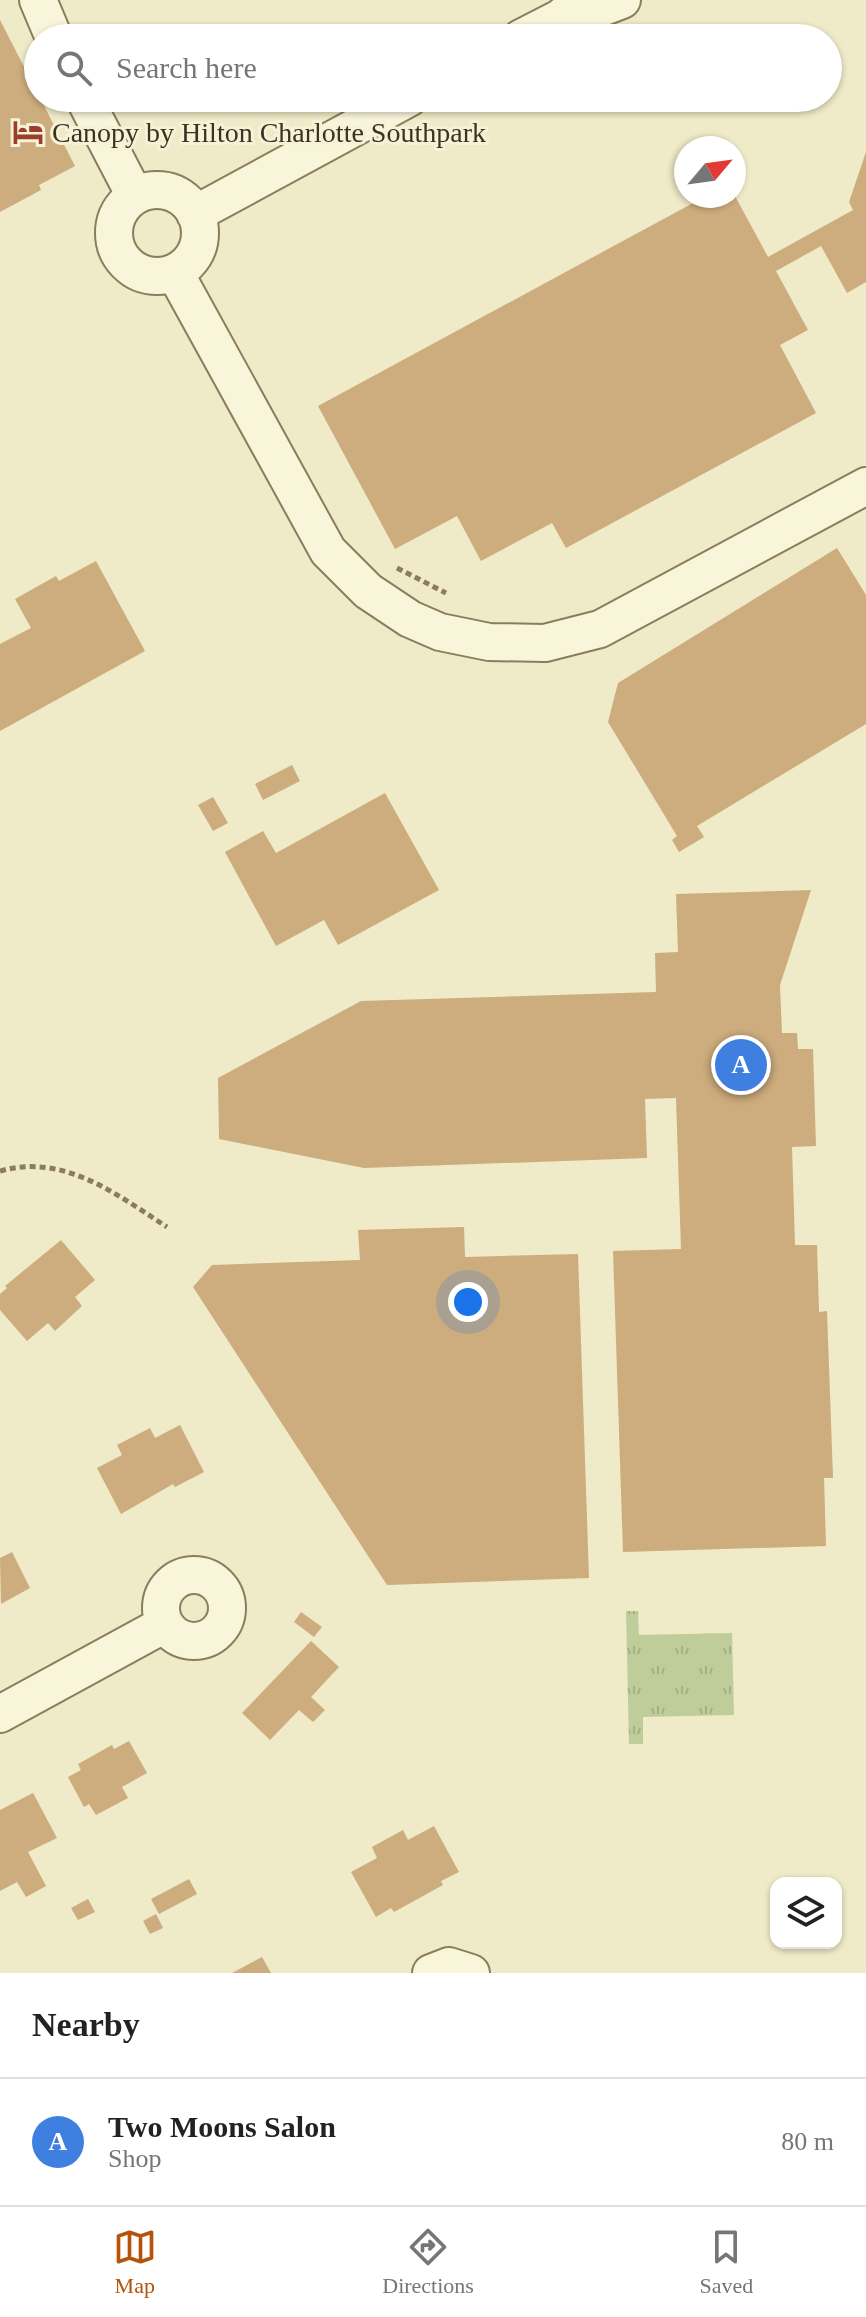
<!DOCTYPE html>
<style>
:root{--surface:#fff;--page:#f6f6f6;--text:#222;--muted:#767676;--line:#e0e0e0;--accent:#b45309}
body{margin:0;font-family:"Times New Roman",serif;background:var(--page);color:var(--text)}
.controls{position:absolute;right:24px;bottom:24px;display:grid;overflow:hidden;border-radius:16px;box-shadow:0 2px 6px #0004}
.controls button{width:72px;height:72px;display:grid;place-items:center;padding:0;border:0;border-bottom:2px solid var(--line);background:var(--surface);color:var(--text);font:40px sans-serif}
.compass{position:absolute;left:674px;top:136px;width:72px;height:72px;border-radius:50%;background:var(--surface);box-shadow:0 2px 6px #0004;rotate:61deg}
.you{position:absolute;left:468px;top:1302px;width:28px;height:28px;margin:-20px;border:6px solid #fff;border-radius:50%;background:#1a73e8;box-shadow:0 0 0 12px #1a73e833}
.badge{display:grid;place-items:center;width:52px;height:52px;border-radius:50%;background:var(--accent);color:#fff;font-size:26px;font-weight:700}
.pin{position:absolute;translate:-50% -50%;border:4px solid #fff;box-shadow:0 2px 8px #0006}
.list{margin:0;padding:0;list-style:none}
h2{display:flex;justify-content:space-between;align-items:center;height:104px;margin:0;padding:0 32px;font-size:34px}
h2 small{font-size:26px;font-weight:400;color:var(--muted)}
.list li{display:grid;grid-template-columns:52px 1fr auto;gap:24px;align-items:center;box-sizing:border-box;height:128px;padding:0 32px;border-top:2px solid var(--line)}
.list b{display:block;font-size:30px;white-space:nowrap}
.list p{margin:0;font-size:26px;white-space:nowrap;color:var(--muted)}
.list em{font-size:26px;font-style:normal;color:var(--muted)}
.icon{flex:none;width:44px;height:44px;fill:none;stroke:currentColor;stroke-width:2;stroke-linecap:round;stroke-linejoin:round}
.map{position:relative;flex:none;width:866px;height:1973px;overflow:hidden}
.search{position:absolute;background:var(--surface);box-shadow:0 2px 6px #0004;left:24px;right:24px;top:24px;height:88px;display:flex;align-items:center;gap:20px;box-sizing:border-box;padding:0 28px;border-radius:44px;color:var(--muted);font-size:30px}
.sheet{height:232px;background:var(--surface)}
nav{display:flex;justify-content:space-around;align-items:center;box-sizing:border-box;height:112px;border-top:2px solid var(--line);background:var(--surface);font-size:22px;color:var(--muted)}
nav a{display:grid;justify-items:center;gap:4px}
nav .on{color:var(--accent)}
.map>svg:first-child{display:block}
</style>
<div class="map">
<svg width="866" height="1973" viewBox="0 0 866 1973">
<defs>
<pattern id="grass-tufts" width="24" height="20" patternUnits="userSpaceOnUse" patternTransform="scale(2)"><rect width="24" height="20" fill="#bfcd9a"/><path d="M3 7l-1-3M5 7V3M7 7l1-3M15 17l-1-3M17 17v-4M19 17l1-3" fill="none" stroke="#a5b084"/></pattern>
</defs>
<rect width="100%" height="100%" fill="#efeac7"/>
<!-- grass -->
<path fill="url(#grass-tufts)" d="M626,1611H638L639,1635L732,1633L734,1715L643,1717V1744H629Z"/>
<!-- building -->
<path fill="#cdac7d" d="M0,20L75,166L39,185L41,190L0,212Z
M866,152V282L847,293L821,246L776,271L808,330L780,345L816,413L566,548L552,523L481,561L457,516L395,549L318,406L706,196H735L768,257L853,210L849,202Z
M837,548L866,595V724L697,826L704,837L679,852L672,840L677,836L608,722L618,683Z
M96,561L145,651L0,731V644L31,628L15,599L56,576L59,581Z
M292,765L300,781L263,800L255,784Z
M385,793L439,890L338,945L324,920L276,946L225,852L263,831L276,853Z
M213,797L228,823L213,831L198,805Z
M811,890L780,985L782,1033H797L798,1049H813L816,1146L792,1147L795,1245H817L819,1312L827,1311L833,1478H824L826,1546L623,1552L613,1251L681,1249L676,1098L645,1099L647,1158L364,1168L219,1139L218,1078L361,1001L656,992L655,953L678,952L676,894Z
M464,1227L465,1257L578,1254L589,1578L387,1585L193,1287L212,1265L360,1260L358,1230Z
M61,1240L95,1280L75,1297L82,1306L55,1331L48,1323L27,1341L0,1310V1294L7,1288L5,1286Z
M180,1425L204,1472L175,1487L173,1484L121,1514L97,1468L122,1455L117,1445L150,1428L155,1438Z
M12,1552L30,1588L1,1604L0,1558Z
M301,1612L322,1627L314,1637L294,1622Z
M311,1641L339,1667L311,1697L325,1710L313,1722L299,1710L270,1740L242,1713Z
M129,1741L147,1773L122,1787L128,1798L96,1815L89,1804L84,1807L68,1777L81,1770L78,1764L112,1745L114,1749Z
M33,1793L57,1838L28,1852L46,1886L26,1897L17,1882L0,1891V1810Z
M434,1826L459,1872L441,1881L443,1885L394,1912L391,1908L376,1917L351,1872L377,1858L372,1847L403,1830L408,1840Z
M189,1879L197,1894L159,1914L151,1899Z
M88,1899L95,1912L78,1920L71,1908Z
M156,1914L163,1928L150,1934L143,1921Z
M262,1957L271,1973H232Z"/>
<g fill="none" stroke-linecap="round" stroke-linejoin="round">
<!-- minor casing -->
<g stroke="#8b7d5c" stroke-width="40">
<path id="minor" d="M38,0L54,38
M582,0L560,18L583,15L622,0
M521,38L560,18
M84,98L135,196
M114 233a43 43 0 1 1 86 0a43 43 0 1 1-86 0Z
M195,214L409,98
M175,273L328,551L368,591L410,619L440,632L489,642L545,643L600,629L866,486
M161 1608a33 33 0 1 1 66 0a33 33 0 1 1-66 0Z
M0,1714L165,1624
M431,1973L449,1966L471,1973"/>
</g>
<!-- path -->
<path stroke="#8b7d5c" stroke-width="5" stroke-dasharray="6 4" stroke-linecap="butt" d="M397,568L446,593
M0,1171C64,1153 116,1194 167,1227"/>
<!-- minor -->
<use href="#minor" stroke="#f9f5db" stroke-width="36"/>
</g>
<!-- icons -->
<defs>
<g id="hotel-bare" transform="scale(2.4)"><path d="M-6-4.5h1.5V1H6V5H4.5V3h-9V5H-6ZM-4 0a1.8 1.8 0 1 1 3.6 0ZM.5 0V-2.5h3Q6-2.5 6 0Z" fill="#9a3d2b" stroke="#f6f2d7" stroke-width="2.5" paint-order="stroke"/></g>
</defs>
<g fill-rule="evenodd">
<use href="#hotel-bare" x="28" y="132"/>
</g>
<g text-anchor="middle" stroke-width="6" stroke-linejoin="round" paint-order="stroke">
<!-- poi labels -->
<g font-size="28" fill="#3b3220" stroke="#f6f2d7" text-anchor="start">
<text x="52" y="142">Canopy by Hilton Charlotte Southpark</text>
</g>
</g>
</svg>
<div class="controls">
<button><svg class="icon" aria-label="layers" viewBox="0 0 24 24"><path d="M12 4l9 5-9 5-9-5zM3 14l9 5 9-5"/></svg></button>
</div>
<svg class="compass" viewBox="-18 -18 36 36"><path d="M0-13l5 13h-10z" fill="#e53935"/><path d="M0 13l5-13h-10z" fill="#767676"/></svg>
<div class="you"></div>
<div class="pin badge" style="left:741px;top:1065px;background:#3f7fe0">A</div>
<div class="search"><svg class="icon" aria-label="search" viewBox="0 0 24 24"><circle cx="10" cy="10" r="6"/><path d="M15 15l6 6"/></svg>Search here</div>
</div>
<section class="sheet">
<h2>Nearby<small></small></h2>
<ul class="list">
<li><span class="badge" style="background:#3f7fe0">A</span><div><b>Two Moons Salon</b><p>Shop</p></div><em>80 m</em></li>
</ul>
</section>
<nav>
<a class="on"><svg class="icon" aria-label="map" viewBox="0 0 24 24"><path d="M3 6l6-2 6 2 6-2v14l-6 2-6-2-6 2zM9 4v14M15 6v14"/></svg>Map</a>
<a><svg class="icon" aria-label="directions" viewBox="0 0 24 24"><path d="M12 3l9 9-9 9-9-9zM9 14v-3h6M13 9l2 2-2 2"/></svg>Directions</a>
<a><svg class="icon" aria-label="saved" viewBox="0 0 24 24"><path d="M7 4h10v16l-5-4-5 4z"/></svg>Saved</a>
</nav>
